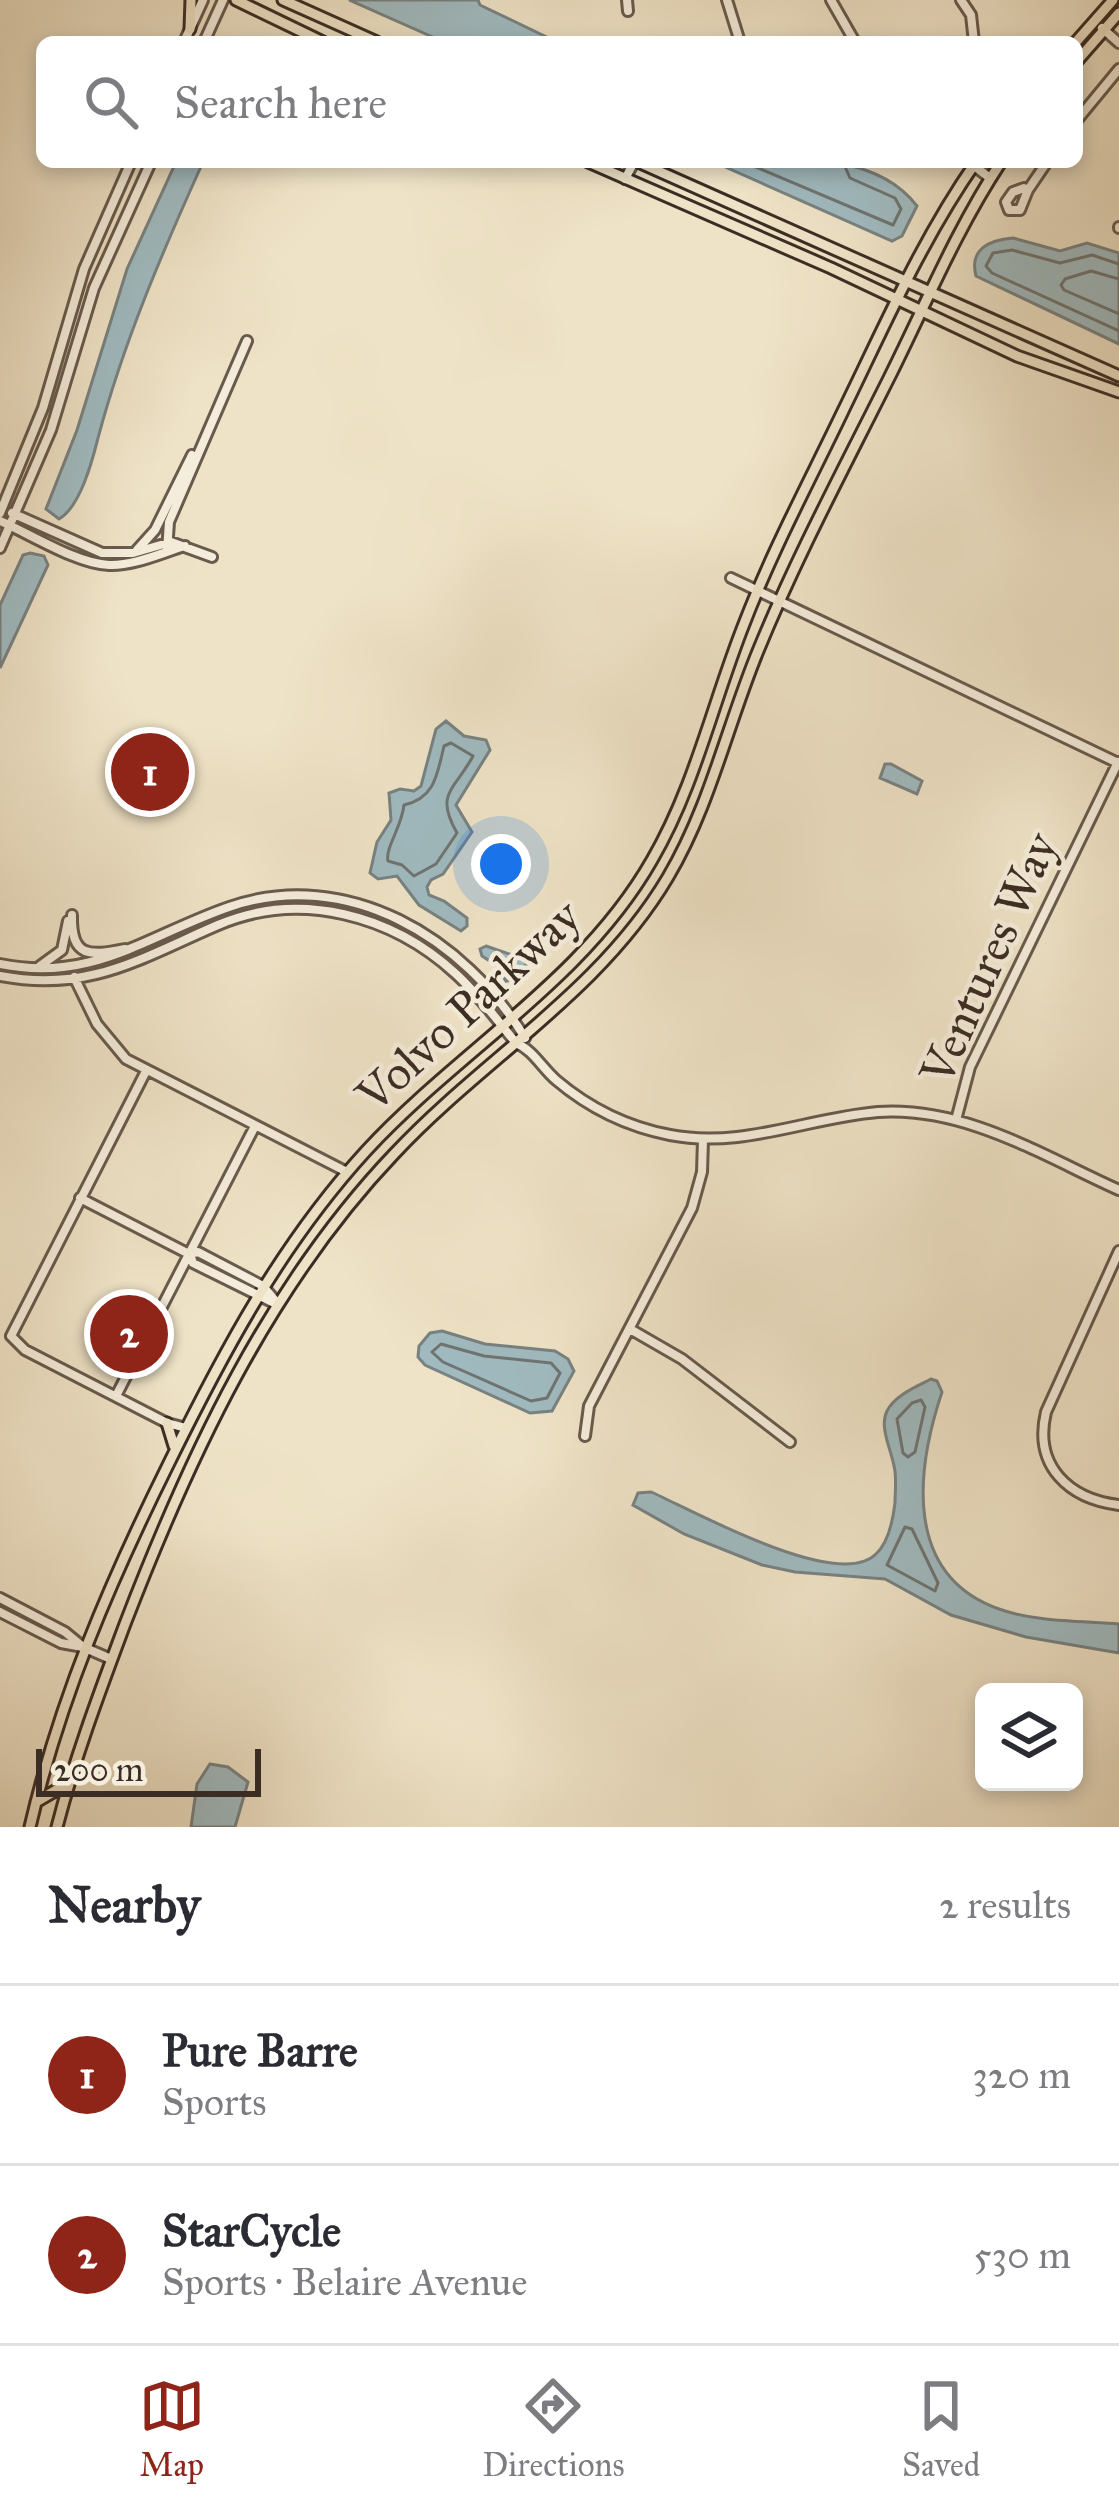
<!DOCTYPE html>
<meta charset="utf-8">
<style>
:root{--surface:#fff;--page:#f7f7f7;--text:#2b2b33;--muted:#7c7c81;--line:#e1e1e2;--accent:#8f2418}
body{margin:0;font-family:"IM FELL Great Primer",serif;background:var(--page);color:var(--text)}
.controls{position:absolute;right:36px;bottom:36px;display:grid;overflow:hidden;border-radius:18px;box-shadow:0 6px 18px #0003}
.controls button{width:108px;height:108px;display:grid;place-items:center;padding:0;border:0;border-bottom:3px solid var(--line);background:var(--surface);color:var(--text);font:60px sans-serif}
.scale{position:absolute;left:36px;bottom:30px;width:225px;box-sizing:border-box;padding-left:12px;border:6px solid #3b2d24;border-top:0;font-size:33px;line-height:42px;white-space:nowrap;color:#3b2d24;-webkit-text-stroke:9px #f5eddb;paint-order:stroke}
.you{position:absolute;left:501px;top:864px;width:42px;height:42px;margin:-30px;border:9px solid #fff;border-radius:50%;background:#1a73e8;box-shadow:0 0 0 18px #1a73e833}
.badge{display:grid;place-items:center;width:78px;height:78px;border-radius:50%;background:var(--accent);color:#fff;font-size:39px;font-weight:700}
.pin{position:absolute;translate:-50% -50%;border:6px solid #fff;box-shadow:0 3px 12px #0006}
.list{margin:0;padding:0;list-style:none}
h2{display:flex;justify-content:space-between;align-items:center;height:156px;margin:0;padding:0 48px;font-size:51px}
h2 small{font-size:39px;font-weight:400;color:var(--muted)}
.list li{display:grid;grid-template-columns:78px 1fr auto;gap:36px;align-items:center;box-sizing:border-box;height:180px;padding:0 48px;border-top:3px solid var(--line)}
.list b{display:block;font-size:45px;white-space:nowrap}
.list p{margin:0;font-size:39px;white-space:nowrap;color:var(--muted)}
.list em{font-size:39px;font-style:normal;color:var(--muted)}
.icon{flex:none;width:66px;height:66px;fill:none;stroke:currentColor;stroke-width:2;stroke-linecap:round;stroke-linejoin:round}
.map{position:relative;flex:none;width:1119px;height:1827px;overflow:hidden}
.search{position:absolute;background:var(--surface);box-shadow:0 6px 18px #0003;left:36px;right:36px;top:36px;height:132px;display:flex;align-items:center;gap:30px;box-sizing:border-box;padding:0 42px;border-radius:18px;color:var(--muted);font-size:45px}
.sheet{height:516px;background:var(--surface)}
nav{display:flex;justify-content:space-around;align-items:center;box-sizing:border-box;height:168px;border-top:3px solid var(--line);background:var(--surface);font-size:33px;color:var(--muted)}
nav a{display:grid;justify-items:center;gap:6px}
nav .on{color:var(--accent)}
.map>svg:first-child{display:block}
</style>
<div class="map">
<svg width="1119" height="1827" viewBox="0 0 1119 1827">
<rect width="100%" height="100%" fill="#efe3c7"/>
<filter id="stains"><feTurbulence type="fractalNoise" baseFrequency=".00167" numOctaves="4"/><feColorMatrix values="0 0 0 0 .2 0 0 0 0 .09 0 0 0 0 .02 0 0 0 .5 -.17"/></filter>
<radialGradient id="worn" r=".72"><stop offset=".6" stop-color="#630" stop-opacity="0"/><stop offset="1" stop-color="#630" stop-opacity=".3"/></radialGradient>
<!-- water -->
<path fill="#a0bbc1" stroke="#788282" stroke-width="3" d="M349,0H478L480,5L557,42H444Z
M176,162H203C162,253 124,341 98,438C92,462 80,507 59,519L46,509L77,430L127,269Z
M714,162C781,162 871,146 917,206L902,236L892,241Z
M1013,238L1060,251L1087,243L1119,253V344L976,276C969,249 989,240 1013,238Z
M30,553L44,556L48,565L0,668V605L23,555Z
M446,721L464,736L486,740L490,750L456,805L472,832L443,874L431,880L427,887L429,895L444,901L467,918V926L461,931L419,905L397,876L378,879L370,873L377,842L391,820L389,793L400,789L414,791L421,786L436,729Z
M885,764H891L922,781L917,794L880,778Z
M486,946L524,959L527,968L519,979L506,981L496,965L482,956L480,949Z
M442,1331L485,1344L555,1351L568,1359L574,1371L552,1411L530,1413L425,1365L418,1357L419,1346L430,1333Z
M931,1379L937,1381L942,1392C916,1470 903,1575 999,1609C1035,1622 1081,1621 1119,1624V1653L1026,1637L951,1615L885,1579L795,1572L762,1565L684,1534L633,1505L638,1493L651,1492C692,1510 838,1592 876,1554C889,1542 893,1520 895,1503C895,1491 897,1477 894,1466C891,1449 879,1427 887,1411C895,1395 916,1387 931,1379Z
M210,1764L228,1767L248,1782L235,1827H191L197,1784Z"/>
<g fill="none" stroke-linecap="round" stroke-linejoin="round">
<!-- shore -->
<path stroke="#6e7472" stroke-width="3" d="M744,162L893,225L901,209L895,198L850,178L843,162
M1119,264L1092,255L1060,263L1012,250L993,253L986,266L992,273L1119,331
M1119,279L1091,271L1065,279L1061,285L1064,290L1119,314
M451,743L473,756C455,790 434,793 457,833L436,864L414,876L402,865L388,861C385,848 402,826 404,805C435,798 437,775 444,746Z
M441,1344L484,1356L551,1363L560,1373L547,1398L531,1401L443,1362L432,1352Z
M921,1400L925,1407L915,1452L908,1457L903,1453L897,1419L912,1403Z
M905,1527L912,1529L938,1583L935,1591L887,1565Z"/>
<!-- minor casing -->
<g stroke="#685a4d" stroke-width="14">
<path id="minor" d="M627,0L628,11
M727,0L740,42
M831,0L855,42
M961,0L971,15L974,42
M1102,28L1119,43
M184,42L203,0
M204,42L223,0
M1077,120L1119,69
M969,162L990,178
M625,179L634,162
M1028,190L1024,188L1013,192L1006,202L1009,210H1020L1028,190L1047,162
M1119,227V228
M0,513L43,408L84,269L131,162
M12,513L102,553H133L171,542L212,557
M0,521C30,534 77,564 109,565C134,566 161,553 185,546
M0,548L51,430L94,288L151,162
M137,550L155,530L192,455
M167,551L169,522L247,341
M731,578L1118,763
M72,915C71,958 89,956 125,949
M0,964C92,983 148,935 229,907C347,866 465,938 525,1038
M40,966L62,950L68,921
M0,976C89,993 141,958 218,925C300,890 392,915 456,974C478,994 497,1020 516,1043C533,1050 542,1068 556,1080C589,1108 628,1127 670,1135C742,1149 807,1118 878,1112C965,1106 1043,1156 1119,1190
M74,977L97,1024L126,1059L347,1172
M146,1071L11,1336L25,1350L167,1423L186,1428
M956,1120L970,1067L1118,762
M80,1198L189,1254L198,1252L263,1286L278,1304
M1119,1251L1046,1412C1033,1466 1069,1499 1119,1505
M190,1255L193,1263L274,1303
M630,1329L682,1359L790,1442
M116,1396L255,1126
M585,1436L589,1406L692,1208L702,1172L703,1140
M0,1598L65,1632L82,1646
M0,1612L61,1643L83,1647L111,1659"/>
</g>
<!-- major casing -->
<g stroke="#3b2d24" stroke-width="15">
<path id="major" d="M236,0L323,42
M283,0L377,42
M190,29L191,0
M1076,42L1113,0
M1077,61L1119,13
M588,162L831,268L1017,356L1119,392
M638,162L1119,376
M167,1423L174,1446
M36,1802L70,1782
M30,1827C60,1698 110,1582 169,1463C224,1351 281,1244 366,1151C459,1050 583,981 652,860C695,786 713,702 744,624C772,551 809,482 843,411C884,327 922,239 976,162
M57,1827C75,1757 100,1691 125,1624C190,1455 269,1285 395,1153C484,1058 600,992 668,877C710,806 727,726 758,651C796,558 844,468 889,378C925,306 956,230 1001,162"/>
</g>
<!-- minor -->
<use href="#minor" stroke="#f5eddb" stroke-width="8"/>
<!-- major -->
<use href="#major" stroke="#efe3c7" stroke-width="9"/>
</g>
<g text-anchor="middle" stroke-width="9" stroke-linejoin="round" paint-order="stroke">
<!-- street labels -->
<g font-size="48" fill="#3b2d24" stroke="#f5eddb">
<text transform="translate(988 958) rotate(-66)" y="17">Ventures Way</text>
<text transform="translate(468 1005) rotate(-43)" y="17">Volvo Parkway</text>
</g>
</g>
<rect width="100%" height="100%" filter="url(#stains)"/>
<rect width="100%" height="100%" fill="url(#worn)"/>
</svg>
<div class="controls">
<button><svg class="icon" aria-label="layers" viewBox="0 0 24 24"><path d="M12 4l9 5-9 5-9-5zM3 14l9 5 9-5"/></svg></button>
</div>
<div class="scale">200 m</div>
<div class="you"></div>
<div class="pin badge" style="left:150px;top:772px">1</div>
<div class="pin badge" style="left:129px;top:1334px">2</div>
<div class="search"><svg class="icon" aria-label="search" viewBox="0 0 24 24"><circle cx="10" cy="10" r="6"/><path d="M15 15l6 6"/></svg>Search here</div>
</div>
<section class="sheet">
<h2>Nearby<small>2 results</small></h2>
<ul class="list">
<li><span class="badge">1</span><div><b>Pure Barre</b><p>Sports</p></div><em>320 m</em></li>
<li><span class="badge">2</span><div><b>StarCycle</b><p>Sports · Belaire Avenue</p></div><em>530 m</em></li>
</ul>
</section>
<nav>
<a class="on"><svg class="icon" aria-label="map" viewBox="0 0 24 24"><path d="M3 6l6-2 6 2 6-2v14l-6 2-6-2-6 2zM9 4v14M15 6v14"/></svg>Map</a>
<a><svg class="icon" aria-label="directions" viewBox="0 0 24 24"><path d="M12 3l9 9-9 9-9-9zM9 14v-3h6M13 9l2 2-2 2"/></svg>Directions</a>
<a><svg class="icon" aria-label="saved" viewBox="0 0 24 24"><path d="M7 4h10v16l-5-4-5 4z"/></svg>Saved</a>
</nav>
